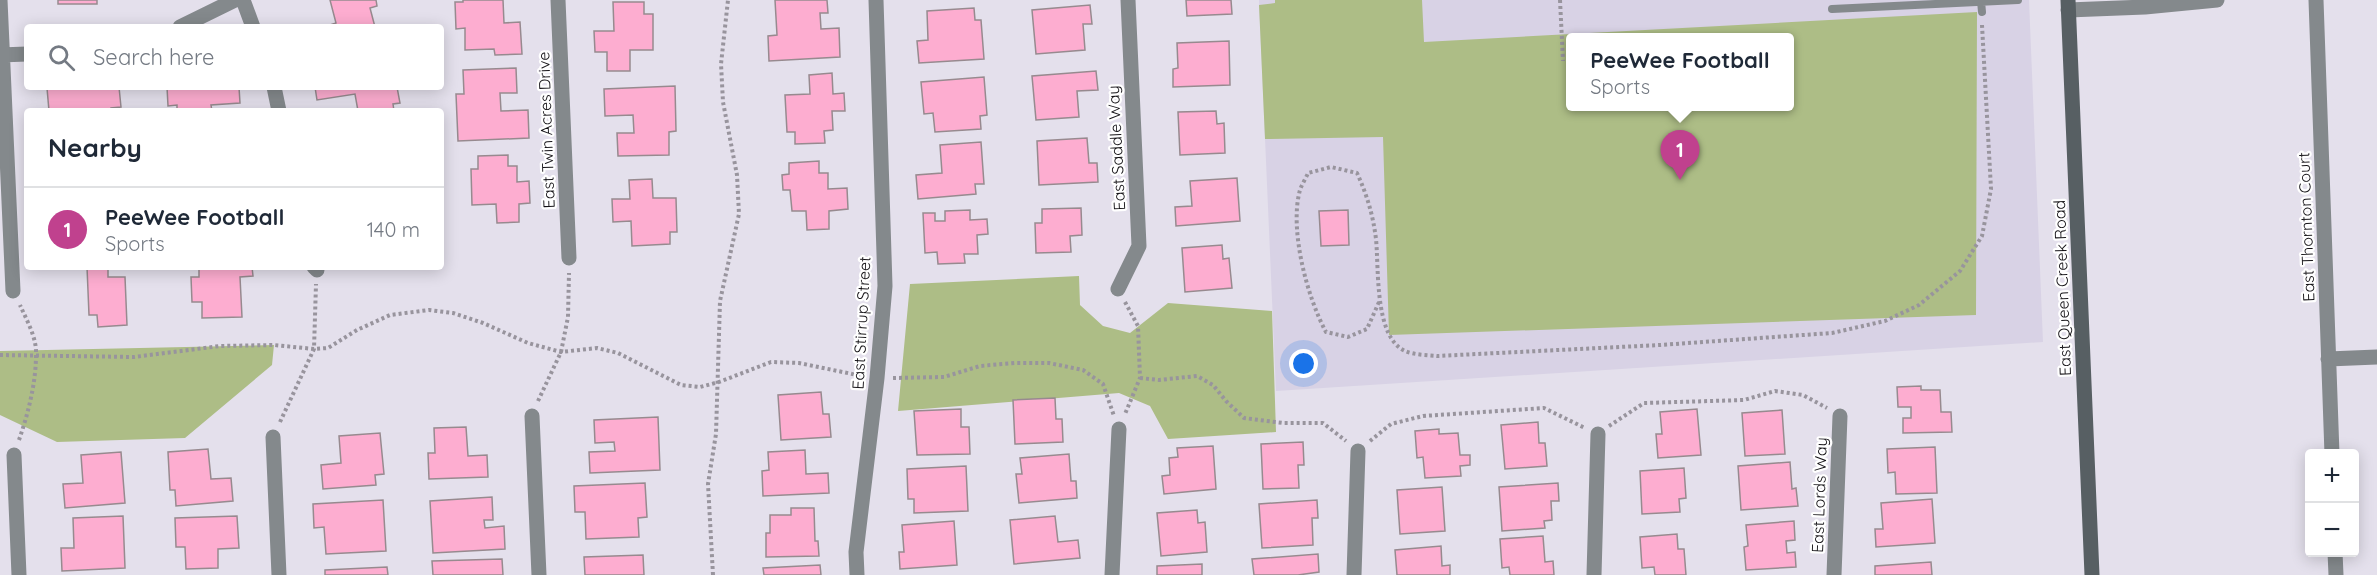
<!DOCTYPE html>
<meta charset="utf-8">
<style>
:root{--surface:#fff;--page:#f2f2f3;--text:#1f2937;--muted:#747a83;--line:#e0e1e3;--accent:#c0418e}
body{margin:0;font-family:Quicksand,sans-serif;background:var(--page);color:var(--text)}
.controls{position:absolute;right:18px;bottom:18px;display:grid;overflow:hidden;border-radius:6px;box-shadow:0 3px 15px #0003}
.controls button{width:54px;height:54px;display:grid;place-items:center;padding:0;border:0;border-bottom:2px solid var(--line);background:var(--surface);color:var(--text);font:30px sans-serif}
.you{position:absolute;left:1304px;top:364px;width:21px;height:21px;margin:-15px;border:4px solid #fff;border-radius:50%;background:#1a73e8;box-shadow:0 0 0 9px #1a73e833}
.badge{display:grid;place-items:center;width:39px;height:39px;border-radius:50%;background:var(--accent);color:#fff;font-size:20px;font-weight:700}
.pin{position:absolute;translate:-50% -50px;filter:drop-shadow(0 2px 3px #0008)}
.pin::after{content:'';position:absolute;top:32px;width:21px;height:18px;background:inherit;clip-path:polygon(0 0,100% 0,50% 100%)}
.popup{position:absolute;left:1566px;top:33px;width:228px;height:78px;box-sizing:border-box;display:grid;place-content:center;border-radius:6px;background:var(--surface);filter:drop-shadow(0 2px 4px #0005);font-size:20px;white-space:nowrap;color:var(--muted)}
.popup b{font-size:22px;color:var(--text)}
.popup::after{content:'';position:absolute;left:50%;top:100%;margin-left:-12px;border:12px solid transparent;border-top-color:var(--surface)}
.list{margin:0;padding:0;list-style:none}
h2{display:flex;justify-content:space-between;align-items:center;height:78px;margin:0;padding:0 24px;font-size:26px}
h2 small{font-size:20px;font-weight:400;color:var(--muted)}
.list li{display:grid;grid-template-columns:39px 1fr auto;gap:18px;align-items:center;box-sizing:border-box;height:84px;padding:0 24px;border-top:2px solid var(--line)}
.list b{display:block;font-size:22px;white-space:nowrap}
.list p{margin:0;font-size:20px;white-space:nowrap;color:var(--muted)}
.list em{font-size:20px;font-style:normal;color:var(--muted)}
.icon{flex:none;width:33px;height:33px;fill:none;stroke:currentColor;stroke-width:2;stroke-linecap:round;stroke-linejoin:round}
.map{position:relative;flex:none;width:2377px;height:575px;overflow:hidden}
.search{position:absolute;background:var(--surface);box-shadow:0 3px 15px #0003;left:24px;top:24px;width:420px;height:66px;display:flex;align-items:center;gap:15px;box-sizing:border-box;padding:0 21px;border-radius:6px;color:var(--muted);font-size:22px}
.panel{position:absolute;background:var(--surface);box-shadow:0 3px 15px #0003;left:24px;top:108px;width:420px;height:162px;border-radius:6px}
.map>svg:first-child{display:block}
</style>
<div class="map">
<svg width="2377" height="575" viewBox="0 0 2377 575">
<rect width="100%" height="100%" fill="#e4e0ec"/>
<!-- built -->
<path fill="#d8d2e5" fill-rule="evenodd" d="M1259,0H2029L2043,342L1276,391ZM1570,38H1790V106H1570Z"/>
<!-- green -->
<path fill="#adbd86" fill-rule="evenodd" d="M1275,0H1422L1424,42L1977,12L1976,315L1389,335L1383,137L1265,139L1259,5L1275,3ZM1570,38H1790V106H1570Z
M1079,276L1080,305L1103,326L1130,333L1168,303L1272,311L1276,432L1168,439L1150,406L1119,393L898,411L910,284Z
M274,345L272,365L185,438L57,442L0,415V351Z"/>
<!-- building -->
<path fill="#fdadd0" stroke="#978a8f" stroke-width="1.5" d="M58,0H97V4H58Z
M330,0H376L377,6L370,8L375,27H324L336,23Z
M463,0H503L504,23L520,22L522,54L495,55L494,49L465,50V28L456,29L455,2H463Z
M775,0H827L828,13H820L821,29L839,28L840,57L769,61L768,36L777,35Z
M1186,0H1231L1232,14L1187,16Z
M613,2H644V14H653V50H630V71H607V52H595L594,31H614Z
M1090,5L1092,24H1083L1085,50L1036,54L1032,10Z
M974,8L975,20H981L984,59L919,63L917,41L928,40L927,11Z
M1229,41L1230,85L1173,87V69L1178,68L1177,43Z
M516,68L517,93H500L501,111L528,110L529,138L458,141L456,94H464L463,70Z
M1096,71L1098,90L1077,91L1079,117L1036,120L1032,76Z
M832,73L833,94L844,93L845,111H832L833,130L824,131L825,143L795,144V132H787L785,95L810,94L809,75Z
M984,77L987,115L980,116L981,129L935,132L933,113L924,114L921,82Z
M675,86L676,131L669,132V155L618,156L617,133H634L633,115L605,116L604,89Z
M119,87L121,107L111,108V111H49L47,88Z
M167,87H239L240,103L211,105L212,111H177V105L168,106Z
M315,87H397L400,103L393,104L394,111H358L355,94L317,100Z
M1216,111L1217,124L1224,123L1225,153L1180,155L1178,112Z
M1087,138L1089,163H1097L1098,182L1039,185L1037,141Z
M981,142L984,184H975L976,194L918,199L916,175L942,173L940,145Z
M508,155V166H517V182L529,181L530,203L519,204V222L497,223L496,204L472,205L471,169H478V156Z
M819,161V173H828V189L847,188L848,209L829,211V229L807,230L806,211H792L790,190H783L782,175L789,174V163Z
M1237,178L1240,221L1176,226L1175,207L1192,206L1190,181Z
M652,179L653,198H676L677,232H670V244L632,246L631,221L613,222L612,199H630L629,180Z
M1081,208L1082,235L1070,236L1071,252L1036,253L1035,223H1042V209Z
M970,210V220L987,219L988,234L977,235L978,254H964L965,263L938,264L937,252L925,253L923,213H935V221H945V211Z
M1348,210L1349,245L1321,246L1319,211Z
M1222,245L1223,259L1229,258L1232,288L1185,292L1182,248Z
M87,267H108V277H125L127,325L98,327L97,315H89Z
M199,267H252L253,276L240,277L242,317L202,318V302H192L191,277H199Z
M1921,386V390H1940L1941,412H1951L1952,432L1903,433V418H1911V407H1898L1897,387Z
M821,392L823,414H829L831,437L781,440L778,395Z
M1055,398L1056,419H1062L1063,442L1015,444L1013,400Z
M961,409V427H969L970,454L917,455L914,411Z
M1697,409L1701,455L1658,458L1656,434H1662L1660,412Z
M1782,410L1785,454L1745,456L1742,413Z
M658,417L660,470L590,473L589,452L615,451L614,442L595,443L594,420Z
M1538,422L1539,443H1545L1547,466L1505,469L1501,425Z
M466,427L468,456L487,455L488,477L429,479L428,453H435L434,428Z
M1439,429V434L1458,433L1460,455H1470V465L1460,466L1461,476L1425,478L1423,457L1417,458L1415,431Z
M380,433L384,474L375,475L376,485L323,489L321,465L341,463L339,436Z
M1303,442L1304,465H1298L1299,488L1263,489L1261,444Z
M1213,446L1216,489L1164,494L1162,476L1170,475L1169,458L1178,457L1177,448Z
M1935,447L1937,493L1896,494L1895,472L1888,473L1887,449Z
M208,449L211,479L231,478L233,501L176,506L175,490H170L168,452Z
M805,450L806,474L828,473L829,493L763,496L762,471L769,470L768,452Z
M121,452L125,503L65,508L63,484L83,483L81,455Z
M1069,454L1071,481H1076L1077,498L1019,503L1016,474H1022L1020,458Z
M1790,462L1792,489L1796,488L1798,506L1741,510L1738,466Z
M966,466L968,511L914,513V499H908L907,469Z
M1684,468L1686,498L1679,499L1680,512L1642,514L1640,471Z
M645,483L647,517L638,518L639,537L586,539L585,512H575L574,486Z
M1558,483L1559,501H1551L1552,520L1544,521L1545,528L1502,531L1499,487Z
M1442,487L1445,531L1400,534L1397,490Z
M492,497L493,520H484L485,528L504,526L505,549L433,553L430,501Z
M1932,499L1935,543L1876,547L1875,529H1883L1881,503Z
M383,500L386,551L326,554L324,527L314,528L313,504Z
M1317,500L1318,518H1312L1313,545L1262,548L1259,504Z
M791,508H814L815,541H818L819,556L766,557V533H770V515H791Z
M1197,510L1198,523L1205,522L1207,552L1161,556L1157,513Z
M123,516L125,568L62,571L61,548H74L73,518Z
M237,516L239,548L218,549V568L186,569L185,547H176L175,518Z
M1055,516L1058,542L1078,540L1080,558L1014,564L1010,520Z
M954,521L957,565L900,569L899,552H904L902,525Z
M1794,521L1795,540L1786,541L1787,553L1795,552L1796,567L1746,570L1744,547L1748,546L1746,525Z
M1677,534L1678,549H1684L1686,575H1655L1654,567L1642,568L1640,537Z
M1543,536L1545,562L1553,561L1554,575H1510L1509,567L1502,568L1500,539Z
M1441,546L1442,566L1450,565V575H1397L1395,550Z
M1318,554L1319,572L1298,575H1254L1252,559Z
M643,555L644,575H585L584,557Z
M502,559L503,575H433L432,561Z
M1931,562L1932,575H1875V566Z
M1202,564V575H1157V566Z
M820,565L821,575H764L763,568Z
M387,567L388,575H325V570Z"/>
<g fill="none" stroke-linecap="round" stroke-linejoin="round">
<!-- path -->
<path stroke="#98949d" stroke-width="4" stroke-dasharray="3 3" stroke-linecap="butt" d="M1560,0L1563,61
M1125,302L1138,326L1140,378L1125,414
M1379,302L1367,329L1348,337L1326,332C1307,297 1289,229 1300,190C1302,184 1306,178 1308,173L1331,167L1357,173C1367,195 1373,215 1376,239C1379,268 1374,337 1405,351C1414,355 1428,355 1437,356L1660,345L1832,333L1885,321L1919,305L1960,271L1982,236L1991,189L1982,25
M0,355L134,357L220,346L274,345L314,349L328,348L357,330L390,315L429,310L453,313L483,323L528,343L561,352L597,348L618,353L681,385L700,387L719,382L771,362L799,363L862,376
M893,378L944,377L980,366L1015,363H1049L1083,370L1103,384L1114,416
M1140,378L1159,380L1197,376L1213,385L1226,401L1244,418L1283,423H1323L1346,441
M538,401L561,352L568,317L569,273
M280,422L314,349L316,284
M1609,426L1644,403L1744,400L1775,391L1803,395L1827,408
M19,440C28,414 36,383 36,355C37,338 27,321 20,305
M1370,441L1391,424L1423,416L1544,408L1585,428
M713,575L708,484L716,434L720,301L739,214L737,175L723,102L721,64L728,0"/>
<!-- lane -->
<path stroke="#84898c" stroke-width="8" d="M1981,1L1982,12
M1832,9L2018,0"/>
<!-- street -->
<path stroke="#84898c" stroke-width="15" d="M0,0L13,291
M243,0L253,27
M558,0L569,258
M2316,0L2332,454
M2068,10L2145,7L2217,0
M180,27L235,0
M0,55L27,54
M274,87L279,111
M314,267L317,270
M1118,289L1139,246L1128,0
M2328,359L2377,357
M532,416L539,575
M273,437L279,575
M14,455L19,575
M2335,552L2336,575
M857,575L856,552L877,378L885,286L876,0
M1112,575L1119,429
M1354,575L1358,451
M1594,575L1598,434
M1834,575L1840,416"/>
<!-- secondary -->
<path stroke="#575f63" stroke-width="15" d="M2068,0L2092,575"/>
</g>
<g text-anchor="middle" stroke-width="4.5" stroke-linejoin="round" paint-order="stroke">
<!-- street labels -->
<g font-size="16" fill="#121014" stroke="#fff">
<text transform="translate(546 130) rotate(-92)" y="6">East Twin Acres Drive</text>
<text transform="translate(1116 148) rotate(-93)" y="6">East Saddle Way</text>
<text transform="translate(2306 227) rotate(-92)" y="6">East Thornton Court</text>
<text transform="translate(2062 288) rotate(-92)" y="6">East Queen Creek Road</text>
<text transform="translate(861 323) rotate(-87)" y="6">East Stirrup Street</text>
<text transform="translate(1819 495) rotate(-88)" y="6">East Lords Way</text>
</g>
</g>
</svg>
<div class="controls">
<button>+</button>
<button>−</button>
</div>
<div class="you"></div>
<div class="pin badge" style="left:1680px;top:180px">1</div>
<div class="popup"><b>PeeWee Football</b>Sports</div>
<div class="search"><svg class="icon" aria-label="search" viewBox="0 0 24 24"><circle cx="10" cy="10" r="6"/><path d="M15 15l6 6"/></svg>Search here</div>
<section class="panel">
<h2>Nearby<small></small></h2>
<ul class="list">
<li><span class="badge">1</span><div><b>PeeWee Football</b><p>Sports</p></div><em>140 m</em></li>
</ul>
</section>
</div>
